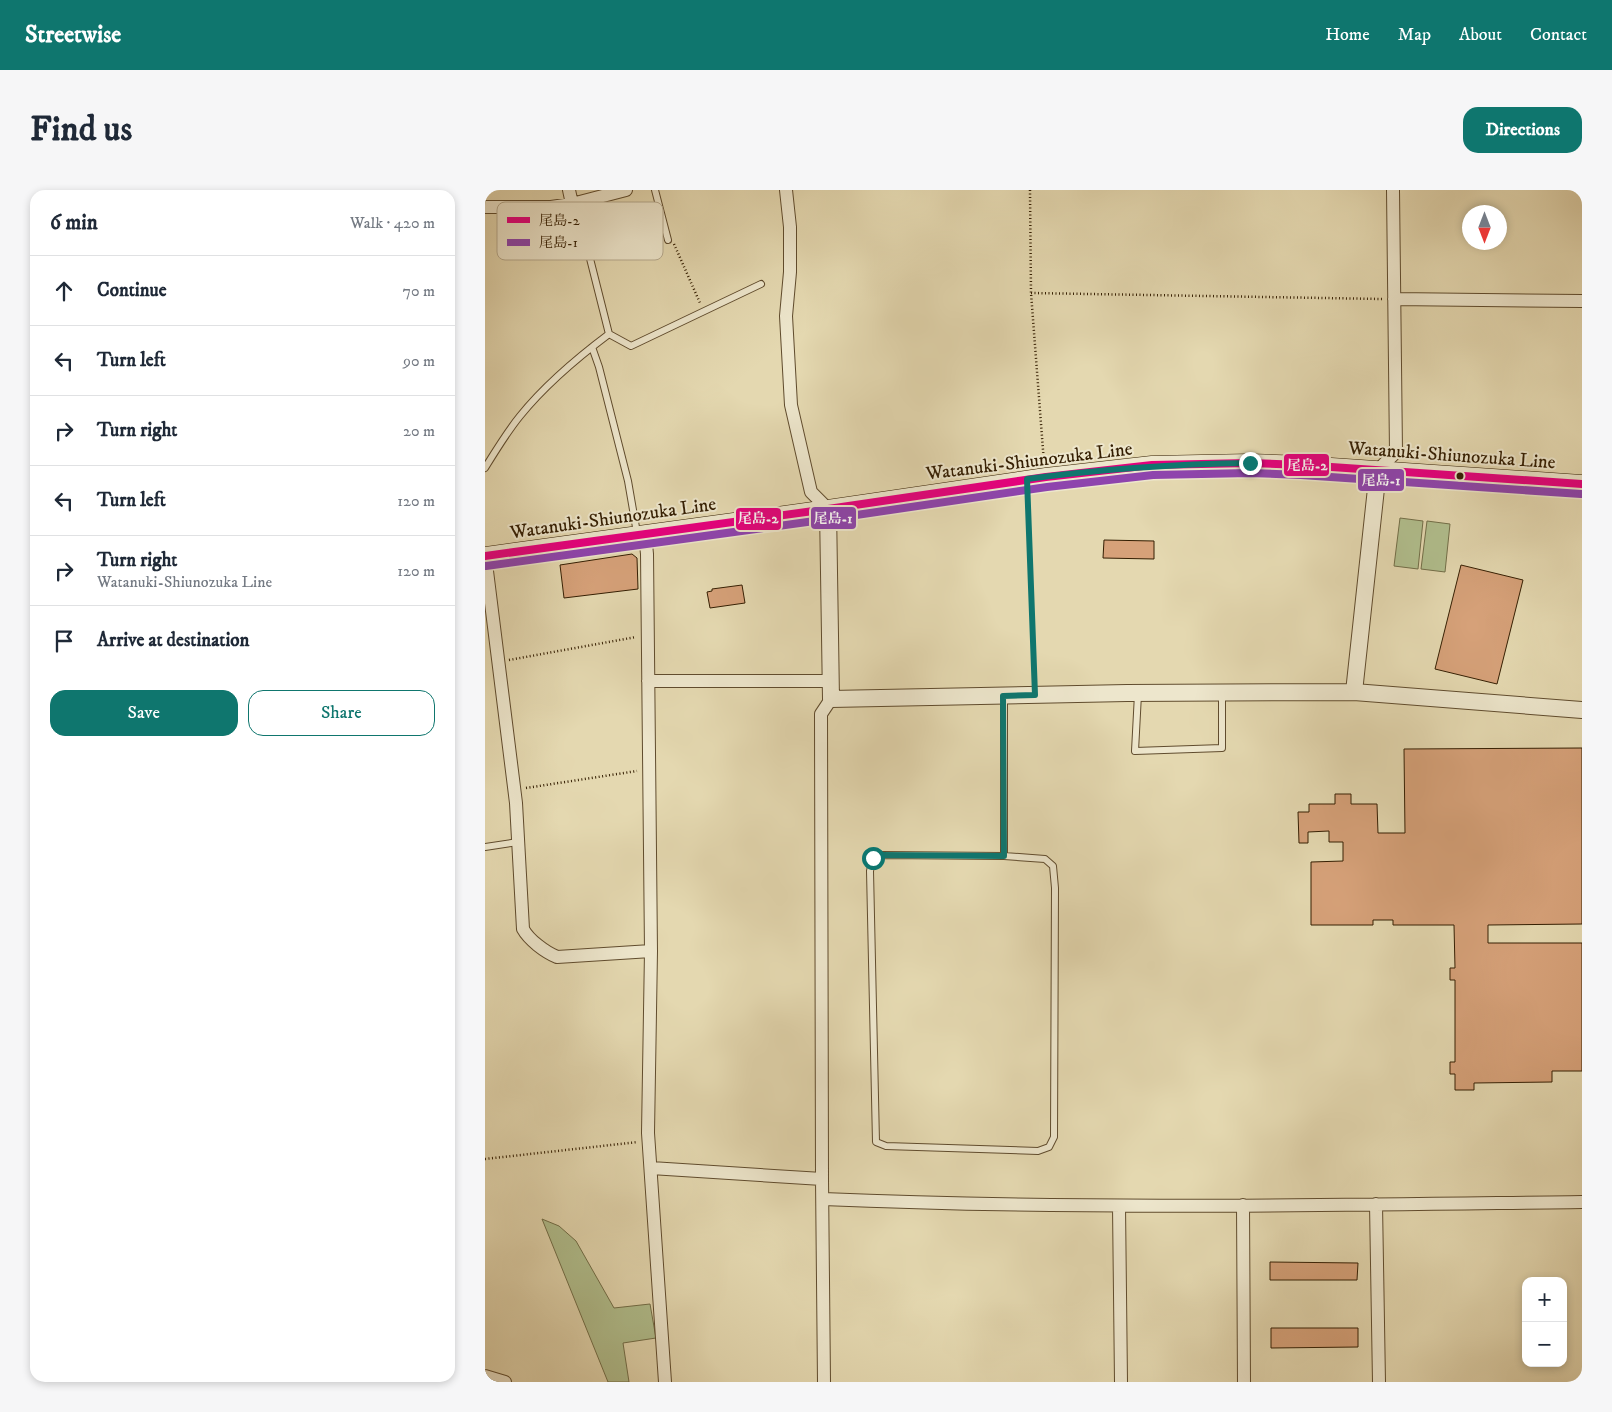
<!DOCTYPE html>
<meta charset="utf-8">
<style>
:root{--surface:#fff;--page:#f6f6f7;--text:#1f2937;--muted:#747a83;--line:#e0e1e3;--accent:#0f766e}
body{margin:0;font-family:"IM FELL DW Pica","Noto Serif JP",serif;background:var(--page);color:var(--text)}
.controls{position:absolute;right:15px;bottom:15px;display:grid;overflow:hidden;border-radius:10px;box-shadow:0 2px 8px #0003}
.controls button{width:45px;height:45px;display:grid;place-items:center;padding:0;border:0;border-bottom:1px solid var(--line);background:var(--surface);color:var(--text);font:25px sans-serif}
.compass{position:absolute;left:977px;top:15px;width:45px;height:45px;border-radius:50%;background:var(--surface);box-shadow:0 2px 8px #0003;rotate:180deg}
.stop{position:absolute;width:15px;height:15px;margin:-11px;border:4px solid #0f766e;border-radius:50%;background:#fff}
.stop.end{background:#0f766e;border-color:#fff;box-shadow:0 1px 5px #0008}
.list{margin:0;padding:0;list-style:none}
h2{display:flex;justify-content:space-between;align-items:center;height:65px;margin:0;padding:0 20px;font-size:21px}
h2 small{font-size:16px;font-weight:400;color:var(--muted)}
.list li{display:grid;grid-template-columns:32px 1fr auto;gap:15px;align-items:center;box-sizing:border-box;height:70px;padding:0 20px;border-top:1px solid var(--line)}
.list b{display:block;font-size:19px;white-space:nowrap}
.list p{margin:0;font-size:16px;white-space:nowrap;color:var(--muted)}
.list em{font-size:16px;font-style:normal;color:var(--muted)}
.actions{display:flex;gap:10px;padding:15px 20px}
.actions a{flex:1;padding:11px 0;border:1px solid var(--accent);border-radius:15px;text-align:center;font-size:18px;color:var(--accent)}
.actions .main{background:var(--accent);color:#fff}
.icon{flex:none;width:28px;height:28px;fill:none;stroke:currentColor;stroke-width:2;stroke-linecap:round;stroke-linejoin:round}
.map{position:relative;flex:none;width:1097px;height:1192px;overflow:hidden;border-radius:15px}
header{display:flex;align-items:center;gap:30px;box-sizing:border-box;height:70px;padding:0 25px;background:var(--accent);color:#fff}
header strong{font-size:24px}
nav{display:flex;gap:28px;margin-inline-start:auto;font-size:18px}
.intro{display:flex;align-items:center;justify-content:space-between;box-sizing:border-box;height:120px;padding:0 30px}
h1{margin:0;font-size:35px}
.button{padding:12px 22px;border-radius:15px;background:var(--accent);color:#fff;font-size:18px;font-weight:700}
main{display:flex;gap:30px;padding:0 30px}
aside{flex:1;background:var(--surface);border-radius:15px;box-shadow:0 2px 8px #0003}
.map>svg:first-child{display:block}
</style>
<header>
<strong>Streetwise</strong>
<nav><a>Home</a><a>Map</a><a>About</a><a>Contact</a></nav>
</header>
<div class="intro"><h1>Find us</h1><a class="button">Directions</a></div>
<main>
<aside>
<h2>6 min<small>Walk · 420 m</small></h2>
<ul class="list">
<li><svg class="icon" aria-label="ahead" viewBox="0 0 24 24"><path d="M12 20V5M6 11l6-6 6 6"/></svg><div><b>Continue</b></div><em>70 m</em></li>
<li><svg class="icon" aria-label="left" viewBox="0 0 24 24"><path d="M17 20v-9H6M10 6l-5 5 5 5"/></svg><div><b>Turn left</b></div><em>90 m</em></li>
<li><svg class="icon" aria-label="right" viewBox="0 0 24 24"><path d="M7 20v-9h11M14 6l5 5-5 5"/></svg><div><b>Turn right</b></div><em>20 m</em></li>
<li><svg class="icon" aria-label="left" viewBox="0 0 24 24"><path d="M17 20v-9H6M10 6l-5 5 5 5"/></svg><div><b>Turn left</b></div><em>120 m</em></li>
<li><svg class="icon" aria-label="right" viewBox="0 0 24 24"><path d="M7 20v-9h11M14 6l5 5-5 5"/></svg><div><b>Turn right</b><p>Watanuki-Shiunozuka Line</p></div><em>120 m</em></li>
<li><svg class="icon" aria-label="arrive" viewBox="0 0 24 24"><path d="M6 21V4h12l-3 4 3 4H6"/></svg><div><b>Arrive at destination</b></div></li>
</ul>
<div class="actions"><a class="main">Save</a><a>Share</a></div>
</aside>
<div class="map">
<svg width="1097" height="1192" viewBox="0 0 1097 1192">
<rect width="100%" height="100%" fill="#e4d8b0"/>
<filter id="stains"><feTurbulence type="fractalNoise" baseFrequency=".004" numOctaves="4"/><feColorMatrix values="0 0 0 0 .2 0 0 0 0 .09 0 0 0 0 .02 0 0 0 .5 -.17"/></filter>
<radialGradient id="worn" r=".72"><stop offset=".6" stop-color="#630" stop-opacity="0"/><stop offset="1" stop-color="#630" stop-opacity=".3"/></radialGradient>
<!-- green -->
<path fill="#b1bf8e" stroke="#726e48" d="M915,328L938,331L933,379L909,376Z
M942,331L965,334L960,382L936,379Z
M57,1029L74,1036L91,1051L129,1118L165,1114L171,1148L138,1153L144,1192H123Z"/>
<!-- building -->
<path fill="#d6a179" stroke="#341e02" d="M619,350L669,351V369L618,368Z
M147,364L152,368L153,399L79,408L75,375Z
M976,375L1038,390L1012,494L950,479Z
M257,395L260,413L225,418L222,402L227,401V399Z
M1097,558V734L1003,735V753H1097V881H1067V892L989,893V900H970V884H965V872H970V790H965V778H970L969,735H908V730H888V735H826V672L858,671V652H844V641L823,642V653H814L813,622H824V614H850V604H866V614H892L893,643H920L919,559Z
M785,1072L873,1073L872,1090H785Z
M786,1138H873V1157L786,1158Z"/>
<g fill="none" stroke-linecap="round" stroke-linejoin="round">
<!-- service casing -->
<g stroke="#604c2e" stroke-width="8">
<path id="service" d="M170,0L183,50
M91,13L124,144L146,156L276,94
M107,157L114,177L143,291L152,343
M0,278C11,260 22,242 35,226C60,195 92,168 124,144
M653,504L650,561L737,558V504
M519,507V666
M0,657L33,652
M397,665L519,666L560,669L568,676L570,698L569,947L564,957L553,961L401,956L391,952L385,681L388,668Z"/>
</g>
<!-- minor casing -->
<g stroke="#604c2e" stroke-width="14">
<path id="minor" d="M84,0L87,14
M301,0L305,37V82L301,126L306,215L326,302L343,319
M0,17H66L87,14L141,0
M909,109L1097,111
M893,280L911,262L908,0
M160,344L162,364L166,761L163,943L180,1192
M0,365L31,613L38,739C44,750 60,762 72,767L166,761
M163,491H346
M166,978L337,989
M338,1009C591,1020 844,1015 1097,1012
M891,1014L894,1192
M758,1015L759,1192
M634,1016L636,1192
M0,1186L20,1192
M339,1192L337,989L336,524L346,509"/>
</g>
<!-- tertiary casing -->
<g stroke="#604c2e" stroke-width="18">
<path id="tertiary" d="M343,319L346,509L642,503L869,502L1097,520
M869,502L893,280"/>
</g>
<!-- secondary casing -->
<g stroke="#341e02" stroke-width="19">
<path id="secondary" d="M0,366L343,319L561,287L667,275L765,273L817,275L1097,294"/>
</g>
<!-- path -->
<path stroke="#341e02" stroke-width="2.5" stroke-dasharray="1 2.5" stroke-linecap="butt" d="M545,0L546,103L559,273
M189,54L215,113
M546,103L897,109
M543,304L550,491
M24,470L151,447
M41,598L152,581
M0,969L153,952"/>
<!-- service -->
<use href="#service" stroke="#ede6cc" stroke-width="6"/>
<!-- minor -->
<use href="#minor" stroke="#ede6cc" stroke-width="12"/>
<!-- tertiary -->
<use href="#tertiary" stroke="#ede6cc" stroke-width="16"/>
<!-- secondary -->
<use href="#secondary" stroke="#ede6cc" stroke-width="18"/>
<!-- bus-1 casing -->
<g stroke="#ede6cc" stroke-width="11">
<path id="bus-1" d="M0,366L343,319L561,287L667,275L765,273L817,275L1097,294"/>
</g>
<!-- bus-2 casing -->
<g stroke="#ede6cc" stroke-width="11">
<path id="bus-2" d="M1,376L344,329L562,297L668,285L765,283L816,285L1096,304"/>
</g>
<!-- bus-1 -->
<use href="#bus-1" stroke="#e5007d" stroke-width="8"/>
<!-- bus-2 -->
<use href="#bus-2" stroke="#8e44ad" stroke-width="8"/>
</g>
<g fill="none" stroke-linecap="round" stroke-linejoin="round">
<!-- route -->
<path stroke="#0f766e" stroke-width="6" d="M388,668L397,665L519,666L518,506L550,505L542,289C617,279 690,274 765,273"/>
</g>
<!-- markers -->
<circle fill="#341e02" stroke="#ede6cc" stroke-width="2" cx="975" cy="286" r="4.5"/>
<g text-anchor="middle" stroke-width="4" stroke-linejoin="round" paint-order="stroke">
<!-- street labels -->
<g font-size="19" fill="#341e02" stroke="#ede6cc">
<text transform="translate(967 264) rotate(4)" y="7">Watanuki-Shiunozuka Line</text>
<text transform="translate(544 270) rotate(-7)" y="7">Watanuki-Shiunozuka Line</text>
<text transform="translate(128 327) rotate(-8)" y="7">Watanuki-Shiunozuka Line</text>
</g>
</g>
<!-- legend -->
<rect x="12" y="12" width="166" height="58" rx="8" fill="#ede6cc" stroke="#b6aa8f" stroke-width="1"/>
<rect x="22" y="27" width="23" height="6" fill="#e5007d"/>
<rect x="22" y="49" width="23" height="7" fill="#8e44ad"/>
<g font-size="14" fill="#341e02">
<text x="54" y="35">尾島-2</text>
<text x="54" y="57">尾島-1</text>
</g>
<g stroke="#ede6cc" stroke-width="2">
<rect x="798" y="263" width="47" height="24" rx="5" fill="#e5007d"/>
<rect x="872" y="278" width="48" height="24" rx="5" fill="#8e44ad"/>
<rect x="325" y="316" width="47" height="24" rx="5" fill="#8e44ad"/>
<rect x="250" y="317" width="47" height="24" rx="5" fill="#e5007d"/>
</g>
<g font-size="14" text-anchor="middle" font-weight="bold" fill="#fff">
<text x="822" y="280">尾島-2</text>
<text x="896" y="295">尾島-1</text>
<text x="348" y="333">尾島-1</text>
<text x="273" y="333">尾島-2</text>
</g>
<rect width="100%" height="100%" filter="url(#stains)"/>
<rect width="100%" height="100%" fill="url(#worn)"/>
</svg>
<div class="controls">
<button>+</button>
<button>−</button>
</div>
<svg class="compass" viewBox="-18 -18 36 36"><path d="M0-13l5 13h-10z" fill="#e53935"/><path d="M0 13l5-13h-10z" fill="#747a83"/></svg>
<div class="stop" style="left:388px;top:668px"></div>
<div class="stop end" style="left:765px;top:273px"></div>
</div>
</main>
